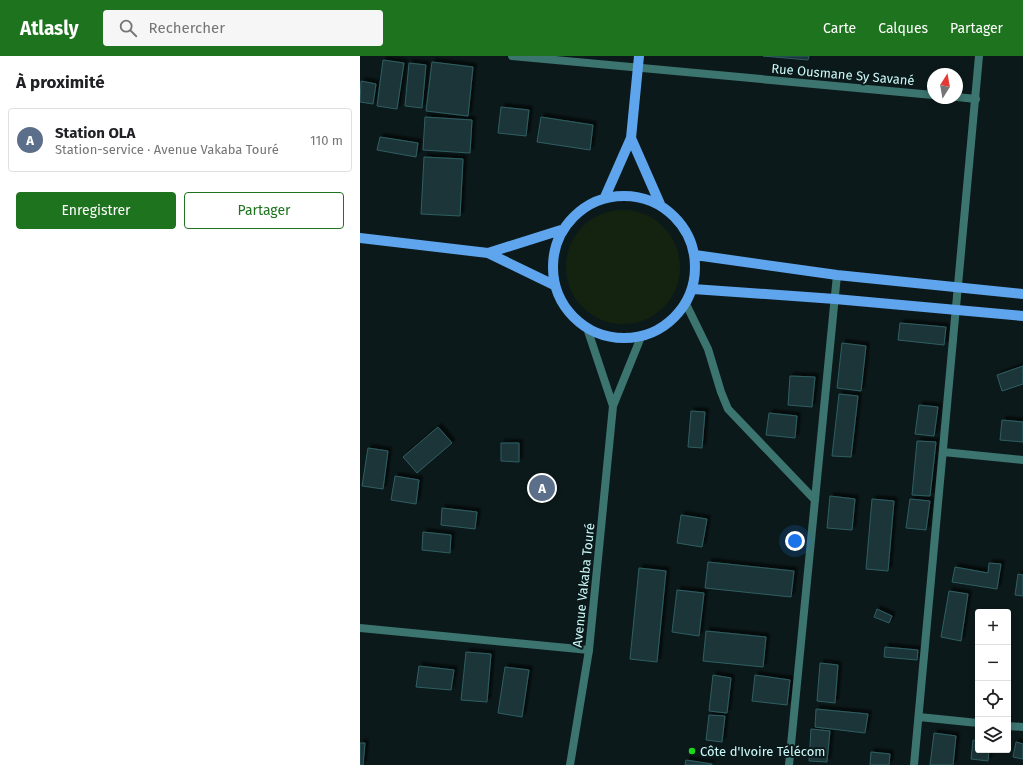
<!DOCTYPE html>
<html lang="fr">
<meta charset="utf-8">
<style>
:root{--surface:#fff;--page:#f6f6f6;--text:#202124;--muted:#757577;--line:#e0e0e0;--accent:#1e731f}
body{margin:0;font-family:"Fira Sans",sans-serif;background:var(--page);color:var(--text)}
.controls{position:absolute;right:12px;bottom:12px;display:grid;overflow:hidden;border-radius:4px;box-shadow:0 2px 6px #0003}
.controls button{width:36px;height:36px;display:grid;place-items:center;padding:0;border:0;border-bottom:1px solid var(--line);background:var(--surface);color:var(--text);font:20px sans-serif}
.compass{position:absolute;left:567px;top:12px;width:36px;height:36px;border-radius:50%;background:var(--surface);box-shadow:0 2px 6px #0003;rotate:11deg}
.you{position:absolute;left:435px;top:485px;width:14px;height:14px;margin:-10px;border:3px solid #fff;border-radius:50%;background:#1a73e8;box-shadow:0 0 0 6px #1a73e833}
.badge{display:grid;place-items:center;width:26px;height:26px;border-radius:50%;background:var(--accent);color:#fff;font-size:13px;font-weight:700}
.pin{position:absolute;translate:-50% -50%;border:2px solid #fff;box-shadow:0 1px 4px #0006}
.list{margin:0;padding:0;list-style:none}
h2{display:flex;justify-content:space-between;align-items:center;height:52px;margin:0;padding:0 16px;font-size:17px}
h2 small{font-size:13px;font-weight:400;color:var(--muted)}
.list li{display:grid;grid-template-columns:26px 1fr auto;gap:12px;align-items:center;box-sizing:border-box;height:64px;margin:0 8px 8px;padding:0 8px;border:1px solid var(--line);border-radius:4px}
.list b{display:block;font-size:15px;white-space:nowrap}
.list p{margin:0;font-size:13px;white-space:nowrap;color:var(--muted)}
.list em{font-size:13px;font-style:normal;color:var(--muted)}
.actions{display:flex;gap:8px;padding:12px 16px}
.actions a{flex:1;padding:9px 0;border:1px solid var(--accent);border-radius:4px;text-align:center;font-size:14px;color:var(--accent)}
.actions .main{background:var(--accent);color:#fff}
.icon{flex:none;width:22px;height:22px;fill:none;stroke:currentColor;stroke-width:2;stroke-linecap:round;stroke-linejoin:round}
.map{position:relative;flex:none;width:663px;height:709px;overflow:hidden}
header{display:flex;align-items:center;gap:24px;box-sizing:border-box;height:56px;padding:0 20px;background:var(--accent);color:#fff}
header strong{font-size:19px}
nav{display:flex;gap:22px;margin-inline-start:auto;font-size:14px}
.search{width:280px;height:36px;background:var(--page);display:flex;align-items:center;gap:10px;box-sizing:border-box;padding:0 14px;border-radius:4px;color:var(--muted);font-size:15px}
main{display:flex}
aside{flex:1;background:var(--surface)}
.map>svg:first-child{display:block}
</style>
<header>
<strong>Atlasly</strong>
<div class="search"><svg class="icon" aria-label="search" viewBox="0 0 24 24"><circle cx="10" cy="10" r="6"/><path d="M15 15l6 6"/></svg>Rechercher</div>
<nav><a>Carte</a><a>Calques</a><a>Partager</a></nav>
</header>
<main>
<aside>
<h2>À proximité<small></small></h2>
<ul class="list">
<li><span class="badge" style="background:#5c6f8a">A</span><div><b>Station OLA</b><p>Station-service · Avenue Vakaba Touré</p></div><em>110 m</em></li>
</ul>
<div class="actions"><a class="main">Enregistrer</a><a>Partager</a></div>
</aside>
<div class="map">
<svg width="663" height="709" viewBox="0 0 663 709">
<defs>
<filter id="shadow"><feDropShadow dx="3.5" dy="-3.5" stdDeviation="1" flood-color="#0009"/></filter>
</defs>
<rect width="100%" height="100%" fill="#0c191a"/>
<!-- green -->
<path fill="#132310" d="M206 211a57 57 0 1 1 114 0a57 57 0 1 1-114 0Z"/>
<!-- building -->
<path fill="#1b3639" stroke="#2f5e62" filter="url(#shadow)" d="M403,0H449L448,4Z
M23,4L44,7L37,53L17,50Z
M72,6L113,11L108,60L66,55Z
M49,7L66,9L62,52L45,50Z
M1,25L16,28L13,48L0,46Z
M141,51L169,54L166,80L138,77Z
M65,61L112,64L110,97L63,94Z
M181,61L233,69L230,94L177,86Z
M20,81L58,87L56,101L17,94Z
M64,101L103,103L100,160L61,158Z
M540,267L586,271L584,289L538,284Z
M482,287L506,290L501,335L477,332Z
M663,310V328L642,335L637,319Z
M430,320L455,321L452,351L428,349Z
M479,338L498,340L491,401L472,400Z
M559,349L578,351L574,380L555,378Z
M331,355L345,356L342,392L328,391Z
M409,357L437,360L435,382L406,379Z
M642,364L663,366V386L640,384Z
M78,371L92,387L57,417L43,401Z
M557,385L576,386L570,440L552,439Z
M141,387H159V406L141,405Z
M8,392L28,395L23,433L2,430Z
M35,420L59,424L56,448L31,444Z
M470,440L495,443L492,474L467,472Z
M512,443L534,445L528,515L506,513Z
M550,443L570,445L566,474L546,472Z
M82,452L117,456L115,473L81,469Z
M321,459L347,463L342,491L317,487Z
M63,476L91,479L90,497L62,494Z
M348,506L434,515L431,541L345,532Z
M629,507L641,508L637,533L592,526L595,511L628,517Z
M279,512L306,515L297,606L270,603Z
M658,518L663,519V540L655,539Z
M317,534L344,537L339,580L312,576Z
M589,535L608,538L601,585L581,581Z
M517,553L532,560L529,567L514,561Z
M346,575L406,581L403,611L343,605Z
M525,591L558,594L557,604L524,601Z
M106,596L131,598L127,646L101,644Z
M460,607L478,609L475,647L457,645Z
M59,610L94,614L91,634L56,631Z
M145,611L169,614L162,661L138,657Z
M353,619L371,622L367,657L349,655Z
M395,619L430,624L427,649L392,645Z
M456,653L508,658L505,677L455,671Z
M349,659L365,660L362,686L346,684Z
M451,673L470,675L467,706L449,705Z
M574,677L596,680L593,709H570Z
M613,684L618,685V694H629L628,705L611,703Z
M656,686L663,688V703L653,701Z
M0,687H5L3,709H0Z
M511,696L530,698L529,709H510Z
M326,704L352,708V709H325Z"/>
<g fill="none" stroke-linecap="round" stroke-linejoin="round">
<!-- minor -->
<path stroke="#3c746f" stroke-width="8" d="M152,0L573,39
M597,41L616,43
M326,248L348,293L361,336L368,353L455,444
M583,396L663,404
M0,572L229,594
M559,661L618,667
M648,670L663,671
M429,709L477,219
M554,709L619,0"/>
<!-- tertiary -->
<path stroke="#3c746f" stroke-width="8" d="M227,272L253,350
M210,709L229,594L253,350L281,281"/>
<!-- primary -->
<path stroke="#5ea5ed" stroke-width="10" d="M271,82L300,148
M193 211a71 71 0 1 1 142 0a71 71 0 1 1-142 0Z
M245,141L271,82L279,0
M0,182L128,197L194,229
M128,197L201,174
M335,199L477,219L663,238
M333,233L475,243L663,260"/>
</g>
<!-- markers -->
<circle fill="#1cd818" stroke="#0c191a" stroke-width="1.5" cx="332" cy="695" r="4"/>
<g text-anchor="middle" stroke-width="4" stroke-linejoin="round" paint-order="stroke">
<!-- street labels -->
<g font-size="13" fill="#cbf9f9" stroke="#0c191a">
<text transform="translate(483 18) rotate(5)" y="5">Rue Ousmane Sy Savané</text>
<text transform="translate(223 529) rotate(-84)" y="5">Avenue Vakaba Touré</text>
</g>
<!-- poi labels -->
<g font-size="13" fill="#cbf9f9" stroke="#0c191a" text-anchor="start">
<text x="340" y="700">Côte d'Ivoire Télécom</text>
</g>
</g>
</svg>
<div class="controls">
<button>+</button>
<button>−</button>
<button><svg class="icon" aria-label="locate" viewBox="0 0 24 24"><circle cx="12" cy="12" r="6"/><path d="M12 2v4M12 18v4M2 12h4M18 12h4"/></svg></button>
<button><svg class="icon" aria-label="layers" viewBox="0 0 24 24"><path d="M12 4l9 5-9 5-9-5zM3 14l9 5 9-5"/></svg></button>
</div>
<svg class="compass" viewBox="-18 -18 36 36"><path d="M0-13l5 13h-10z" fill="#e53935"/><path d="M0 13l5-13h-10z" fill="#757577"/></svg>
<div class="you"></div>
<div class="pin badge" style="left:182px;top:432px;background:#5c6f8a">A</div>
</div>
</main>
